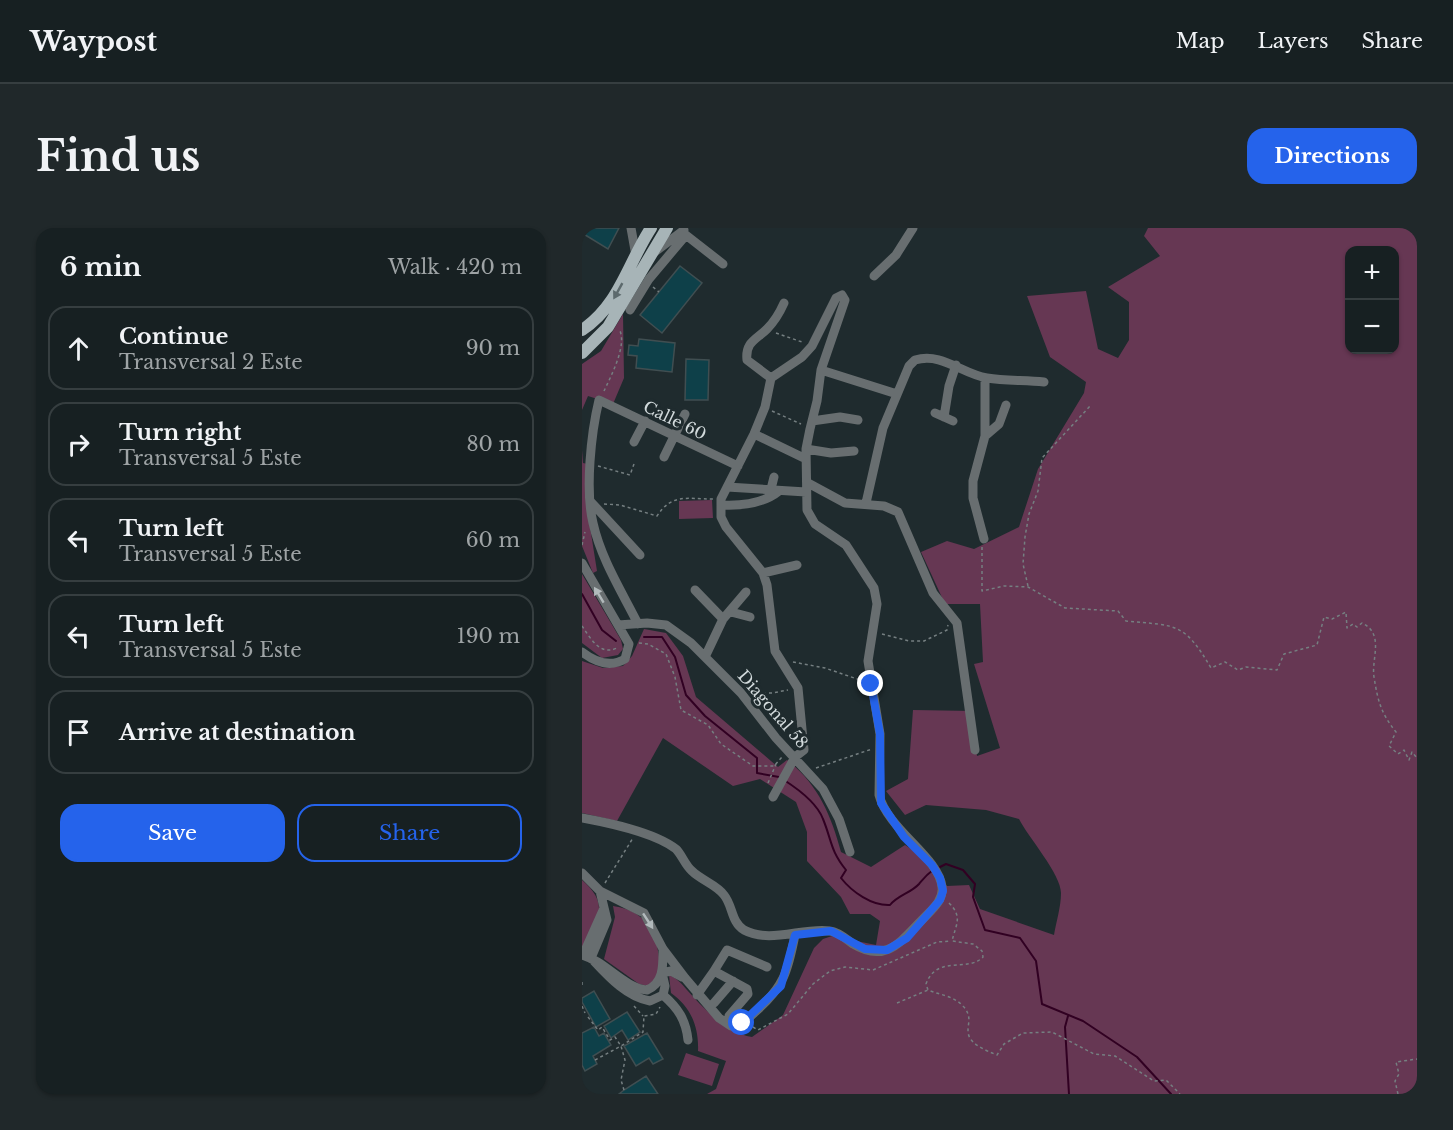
<!DOCTYPE html>
<meta charset="utf-8">
<style>
:root{--surface:#172022;--page:#20282a;--text:#f1f3f6;--muted:#9ea3a5;--line:#363e40;--accent:#2563eb}
body{margin:0;font-family:"Libre Baskerville",serif;background:var(--page);color:var(--text)}
.controls{position:absolute;right:18px;top:18px;display:grid;overflow:hidden;border-radius:12px;box-shadow:0 2px 4px #0004}
.controls button{width:54px;height:54px;display:grid;place-items:center;padding:0;border:0;border-bottom:2px solid var(--line);background:var(--surface);color:var(--text);font:30px sans-serif}
.stop{position:absolute;width:18px;height:18px;margin:-14px;border:4px solid #2563eb;border-radius:50%;background:#fff}
.stop.end{background:#2563eb;border-color:#fff;box-shadow:0 2px 6px #0008}
.list{margin:0;padding:0;list-style:none}
h2{display:flex;justify-content:space-between;align-items:center;height:78px;margin:0;padding:0 24px;font-size:26px}
h2 small{font-size:20px;font-weight:400;color:var(--muted)}
.list li{display:grid;grid-template-columns:39px 1fr auto;gap:18px;align-items:center;box-sizing:border-box;height:84px;margin:0 12px 12px;padding:0 12px;border:2px solid var(--line);border-radius:18px}
.list b{display:block;font-size:22px;white-space:nowrap}
.list p{margin:0;font-size:20px;white-space:nowrap;color:var(--muted)}
.list em{font-size:20px;font-style:normal;color:var(--muted)}
.actions{display:flex;gap:12px;padding:18px 24px}
.actions a{flex:1;padding:14px 0;border:2px solid var(--accent);border-radius:18px;text-align:center;font-size:21px;color:var(--accent)}
.actions .main{background:var(--accent);color:#fff}
.icon{flex:none;width:33px;height:33px;fill:none;stroke:currentColor;stroke-width:2;stroke-linecap:round;stroke-linejoin:round}
.map{position:relative;flex:none;width:835px;height:866px;overflow:hidden;border-radius:18px}
header{display:flex;align-items:center;gap:36px;box-sizing:border-box;height:84px;padding:0 30px;background:var(--surface);border-bottom:2px solid var(--line)}
header strong{font-size:28px}
nav{display:flex;gap:33px;margin-inline-start:auto;font-size:21px}
.intro{display:flex;align-items:center;justify-content:space-between;box-sizing:border-box;height:144px;padding:0 36px}
h1{margin:0;font-size:42px}
.button{padding:15px 27px;border-radius:18px;background:var(--accent);color:#fff;font-size:21px;font-weight:700}
main{display:flex;gap:36px;padding:0 36px}
aside{flex:1;background:var(--surface);border-radius:18px;box-shadow:0 2px 4px #0004}
.map>svg:first-child{display:block}
</style>
<header>
<strong>Waypost</strong>
<nav><a>Map</a><a>Layers</a><a>Share</a></nav>
</header>
<div class="intro"><h1>Find us</h1><a class="button">Directions</a></div>
<main>
<aside>
<h2>6 min<small>Walk · 420 m</small></h2>
<ul class="list">
<li><svg class="icon" aria-label="ahead" viewBox="0 0 24 24"><path d="M12 20V5M6 11l6-6 6 6"/></svg><div><b>Continue</b><p>Transversal 2 Este</p></div><em>90 m</em></li>
<li><svg class="icon" aria-label="right" viewBox="0 0 24 24"><path d="M7 20v-9h11M14 6l5 5-5 5"/></svg><div><b>Turn right</b><p>Transversal 5 Este</p></div><em>80 m</em></li>
<li><svg class="icon" aria-label="left" viewBox="0 0 24 24"><path d="M17 20v-9H6M10 6l-5 5 5 5"/></svg><div><b>Turn left</b><p>Transversal 5 Este</p></div><em>60 m</em></li>
<li><svg class="icon" aria-label="left" viewBox="0 0 24 24"><path d="M17 20v-9H6M10 6l-5 5 5 5"/></svg><div><b>Turn left</b><p>Transversal 5 Este</p></div><em>190 m</em></li>
<li><svg class="icon" aria-label="arrive" viewBox="0 0 24 24"><path d="M6 21V4h12l-3 4 3 4H6"/></svg><div><b>Arrive at destination</b></div></li>
</ul>
<div class="actions"><a class="main">Save</a><a>Share</a></div>
</aside>
<div class="map">
<svg width="835" height="866" viewBox="0 0 835 866">
<rect width="100%" height="100%" fill="#1f2b2e"/>
<!-- green -->
<path fill="#663753" fill-rule="evenodd" d="M566,0H835V866H125L134,861L144,833L116,823C117,799 109,779 89,765L87,747C96,751 99,755 105,762C122,781 145,805 170,809L201,787L232,720L241,711L250,708L294,717L298,693L288,686H268L259,669L225,633V604L214,574L178,551L151,558L81,510L35,593L0,585V433L21,440L41,438L50,428L62,401L84,405L101,428L114,469L196,539L205,532C236,556 249,587 259,624L289,639L323,617L352,636L365,658L387,657L398,681L472,707C474,694 479,679 479,665C479,646 446,609 437,591L404,582L344,577L323,587L304,563L326,551L331,482L391,483L395,528L418,520L392,436L401,434L398,376H363L339,324L365,313L392,321L437,299L456,241L502,165L504,154L468,129L445,68L504,63L516,121L536,130L547,112V74L526,59L578,28L562,8ZM768,22H812V122H768Z
M41,86L42,150L31,176L6,168L0,182V136L19,123Z
M0,222L1,235L6,236L5,280L15,343L11,345L0,318Z
M130,272L131,290L97,291V273Z
M0,346L39,412L41,421L36,427L20,430L0,415Z
M0,652C30,678 14,693 0,723Z
M31,678C69,683 78,712 78,747L66,758L57,756L22,731L33,689Z
M104,825L137,836L130,858L96,847Z"/>
<g fill="none" stroke-linecap="round" stroke-linejoin="round">
<!-- stream -->
<path stroke="#310022" stroke-width="2" d="M0,366L20,402L34,413
M62,409H80L93,429L104,467L123,488L175,530V545L197,549
M202,552C216,561 235,575 241,591C250,613 248,622 264,642L259,650C270,664 290,678 308,677C316,667 329,665 337,656C342,650 344,647 351,642
M356,640L364,636L381,642L393,656L391,669L403,702L438,710L454,733L460,776L501,793L555,829L589,866
M486,788L483,799L487,866"/>
</g>
<!-- building -->
<path fill="#0e4049" stroke="#404e51" stroke-width="1.5" d="M0,0H37L26,21L0,5Z
M98,38L120,55L80,105L58,87Z
M57,111L93,115L90,144L54,140L55,128L46,127L47,117L56,118Z
M104,131L127,132L126,172H103Z
M12,763L28,791L14,799L0,774V770Z
M45,784L58,804L46,812L40,802L29,810L22,798Z
M12,799L17,808L22,805L29,817L11,828L15,836L3,843L0,837V805Z
M65,805L81,831L71,836L67,830L54,838L42,818Z
M64,848L76,866H37L42,862Z"/>
<g fill="none" stroke-linecap="round" stroke-linejoin="round">
<!-- path -->
<path stroke="#757f81" stroke-width="1.5" stroke-dasharray="3 3" stroke-linecap="butt" d="M71,59L77,64
M194,105L220,114
M22,163C29,148 46,116 37,101
M190,183L219,196
M16,238L48,247L52,236
M22,276L38,277L75,288C90,265 105,271 131,271
M0,317L3,304
M400,319V363L422,358L446,359L483,380L536,383L544,393C595,398 602,394 629,440L643,434L656,442L664,439L695,442L702,426L735,417L742,389L750,391L764,384L765,400L771,396L775,399L780,395C803,406 789,431 792,449C796,474 799,485 814,504L807,518L816,526L822,522L827,532L830,524L835,530
M446,358L441,336L443,309L447,286L456,263L460,230L509,177
M0,398C9,411 18,428 35,420
M300,406L327,413H342L365,402L366,397
M57,415L66,416L84,426L93,449L99,482L126,497L139,516L171,538H192L200,529
M211,434L243,440L281,453
M169,465H190L206,462
M234,540L290,521
M186,555L194,536
M23,655L51,610
M367,675C381,689 374,696 370,713L391,716L400,723L401,729C386,745 355,726 344,756L346,762C358,767 372,768 381,778C399,797 365,808 415,827L422,816L441,805L470,804L512,826L533,828L572,853L584,852L598,866
M0,754V757
M315,775L346,762
M0,778L3,785
M52,778L61,788
M6,789L16,802L20,799L28,812L33,809L39,818L61,804L62,788L74,786L78,779
M171,799L176,802L206,786L231,756L248,743L263,739L291,742L355,714L369,713
M13,832L39,818L43,832L39,852L42,862
M816,866L813,853L817,846L814,834L835,831"/>
<!-- minor -->
<path stroke="#686e70" stroke-width="9" d="M49,0L54,28
M100,4L141,36
M70,26L102,2
M292,48L314,27L331,0
M48,82L67,51L104,7
M239,142L315,166
M189,150L165,132C163,114 174,112 185,101C193,93 198,84 202,75
M353,185L371,193
M362,189L367,158L374,137
M230,193L258,189L276,192
M172,206L224,231
M403,208L417,196L424,177
M52,214L63,193
M224,221L249,225L272,223
M82,229L103,186
M226,255L263,275L302,278L316,284L351,365L375,395L393,522
M145,259L224,264
M189,261L192,249
M9,274L58,327
M284,275L301,200L327,138L333,132C360,124 380,146 405,150C424,153 443,152 462,154
M139,277C159,278 181,276 197,263
M402,311L391,270V253L403,208V150
M0,335L47,416L43,431C28,440 13,434 0,424
M181,345L215,337
M113,362L141,391
M149,384L168,389
M56,396C40,364 19,331 11,295C3,262 9,205 17,172L156,238
M36,397L65,395L84,397L109,415L159,465L194,510L241,561L257,591L268,624
M123,429L141,391L164,364
M0,590C27,595 72,604 94,621C100,627 103,637 110,643C119,652 135,657 142,667C151,678 149,694 162,702C188,716 221,699 248,703C257,704 264,711 271,716C304,736 319,713 340,692C348,683 362,673 360,659C357,629 306,602 297,567L298,506L286,433L295,376L292,360L264,317L233,296L225,282L224,221L228,201L235,173L239,142L263,72L260,67L254,70L230,118L220,129L189,150L183,179L172,206L139,271V289L144,299L181,345L185,357L193,423L216,460L222,522L213,529L191,569
M0,645L18,663L62,685L81,721L103,750L137,790L149,798C160,797 166,791 173,784C202,759 206,743 213,707
M18,663L25,692L9,730C25,747 44,769 68,773L81,767L83,758L80,745L89,743L100,749
M0,727C23,733 42,760 65,762C82,755 81,737 81,721
M1,727L22,680
M132,743L145,722L185,739
M81,767C96,780 104,792 106,812
M115,767L132,743L165,761L166,766L147,788
M132,775L151,753"/>
<!-- major -->
<path stroke="#a7b4b7" stroke-width="12" d="M0,102C37,78 46,35 69,0
M0,125L26,99L85,0"/>
</g>
<!-- one-way arrows -->
<defs><path id="oneway-solid" d="M-6-.8H1V-3.2L6.5 0L1 3.2V.8H-6Z" transform="scale(1.5)"/></defs>
<use fill="#5c696c" href="#oneway-solid" transform="translate(36 63) rotate(119)"/>
<g fill="#b2babc">
<use href="#oneway-solid" transform="translate(17 367) rotate(-121)"/>
<use href="#oneway-solid" transform="translate(66 693) rotate(57)"/>
</g>
<g fill="none" stroke-linecap="round" stroke-linejoin="round">
<!-- route -->
<path stroke="#2563eb" stroke-width="8" d="M160,795L199,758L213,707L249,703L283,721L305,722L325,710L358,672L361,663L358,650L350,637L322,609L299,575L298,506L289,456"/>
</g>
<g text-anchor="middle" stroke-width="6" stroke-linejoin="round" paint-order="stroke">
<!-- street labels -->
<g font-size="16" fill="#d2dadc" stroke="#1f2b2e">
<text transform="translate(93 192) rotate(26)" y="6">Calle 60</text>
<text transform="translate(191 481) rotate(49)" y="6">Diagonal 58</text>
</g>
</g>
</svg>
<div class="controls">
<button>+</button>
<button>−</button>
</div>
<div class="stop" style="left:160px;top:795px"></div>
<div class="stop end" style="left:289px;top:456px"></div>
</div>
</main>
